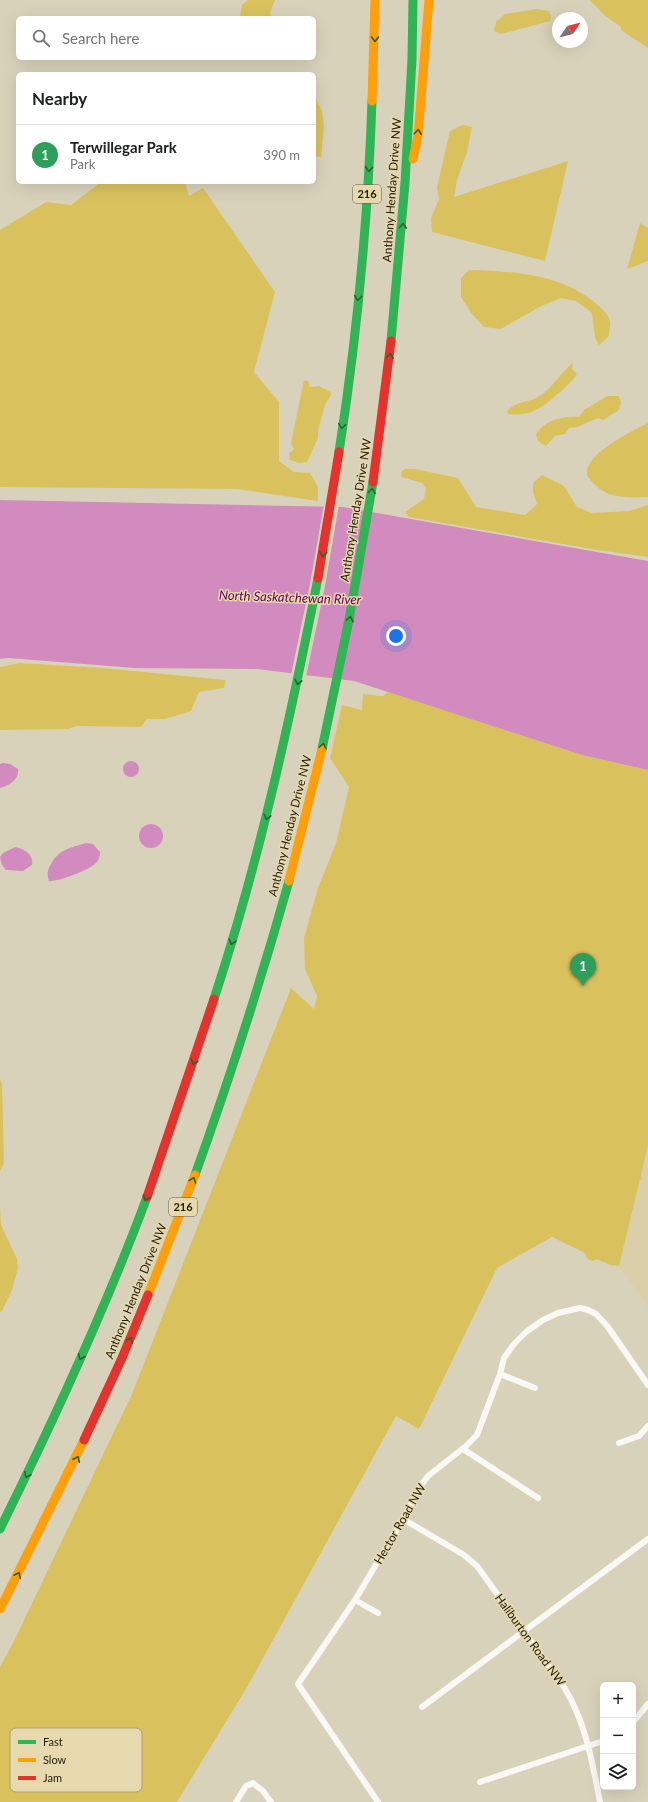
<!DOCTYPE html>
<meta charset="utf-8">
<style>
:root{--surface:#fff;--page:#f2f2f2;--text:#202124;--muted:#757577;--line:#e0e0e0;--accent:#b45309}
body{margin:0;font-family:Lato,sans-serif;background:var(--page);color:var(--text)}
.controls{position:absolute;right:12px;bottom:12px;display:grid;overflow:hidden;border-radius:6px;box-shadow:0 4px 16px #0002}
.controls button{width:36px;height:36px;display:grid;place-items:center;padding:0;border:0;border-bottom:1px solid var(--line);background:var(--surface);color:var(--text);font:20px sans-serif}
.compass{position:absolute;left:552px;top:12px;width:36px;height:36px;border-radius:50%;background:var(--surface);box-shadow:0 4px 16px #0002;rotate:55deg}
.you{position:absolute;left:396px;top:636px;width:14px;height:14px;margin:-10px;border:3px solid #fff;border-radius:50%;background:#1a73e8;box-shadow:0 0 0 6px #1a73e833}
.badge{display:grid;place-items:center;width:26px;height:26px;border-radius:50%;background:var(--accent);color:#fff;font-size:13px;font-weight:700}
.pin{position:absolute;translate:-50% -33px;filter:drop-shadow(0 1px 2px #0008)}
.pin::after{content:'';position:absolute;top:21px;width:14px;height:12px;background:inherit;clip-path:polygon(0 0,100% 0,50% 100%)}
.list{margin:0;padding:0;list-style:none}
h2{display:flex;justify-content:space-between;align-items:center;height:52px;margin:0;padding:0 16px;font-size:17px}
h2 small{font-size:13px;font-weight:400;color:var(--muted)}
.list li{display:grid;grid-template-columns:26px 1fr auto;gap:12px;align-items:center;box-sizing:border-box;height:60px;padding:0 16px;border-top:1px solid var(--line)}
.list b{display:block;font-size:15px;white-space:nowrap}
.list p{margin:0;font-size:13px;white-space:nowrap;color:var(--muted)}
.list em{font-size:13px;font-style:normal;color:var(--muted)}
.icon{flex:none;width:22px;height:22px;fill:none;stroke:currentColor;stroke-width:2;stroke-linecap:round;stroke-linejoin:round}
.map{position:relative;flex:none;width:648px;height:1802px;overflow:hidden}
.search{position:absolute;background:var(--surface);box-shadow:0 4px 16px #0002;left:16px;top:16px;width:300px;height:44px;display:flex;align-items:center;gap:10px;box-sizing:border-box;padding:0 14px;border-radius:6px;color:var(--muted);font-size:15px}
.panel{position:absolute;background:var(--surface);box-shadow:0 4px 16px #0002;left:16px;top:72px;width:300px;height:112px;border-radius:6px}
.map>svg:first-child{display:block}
</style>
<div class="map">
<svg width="648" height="1802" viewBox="0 0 648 1802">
<rect width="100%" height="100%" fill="#d9d2bb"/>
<!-- built -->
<path fill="#dbcfa9" d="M648,1145V1307L619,1266Z"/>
<!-- green -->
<path fill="#d9c25e" d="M248,0H275L270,13L272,18H240L242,5Z
M590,0H648V48L621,30V27L604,15Z
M537,9L549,11L551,17L550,21L501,34L494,31L496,22L505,14Z
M314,94L322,111L324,126L321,157L314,156Z
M463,125L472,127L467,152L457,180L454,197L568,161L545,261L432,232L431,218L439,199L437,187L450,131Z
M101,182H185L189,196L203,188L275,292L254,372L279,402V461L294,472L310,473L318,487V501L237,489L0,487V230L46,202L71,205Z
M640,223L648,228V261L627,269Z
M469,270C512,271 561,274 594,302C600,307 608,313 610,321C611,325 609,331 609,336L599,345L595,338L592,313L576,301L561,298L541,306L501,329L484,327L472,314L461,297V278Z
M573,363L572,369L577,374C571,384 544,407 534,411C525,415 517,415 508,414L507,411C515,403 521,403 531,400C548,396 560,372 573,363Z
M304,380L308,381L310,387L319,386L332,393L325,405L318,431V438L307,462L299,463L290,460L289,453L294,449L291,443Z
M607,396H619L621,403L619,410L603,420L598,418L577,427L569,428L565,434L555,436L546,446L538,441L536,435C544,420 563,416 579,417L584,410Z
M648,423V497C621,498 603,499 587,475C587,472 587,468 589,465C595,450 633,430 648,423Z
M405,469H415L458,478L476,507L525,515L537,504L533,492V483L542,475L564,486L577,507L592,513L629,511L648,505V557L597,550L409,517L405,512L424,499L426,487L422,483L401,477L402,471Z
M20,663L102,668L226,680L224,688L199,692L191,711L165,719H147L141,727L77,726L68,729L0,730V667Z
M388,692L582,755L648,770V1145L641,1175L642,1180L640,1179L619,1266L610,1265L597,1259L593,1261L587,1259L585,1253L552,1237L497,1268L419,1429L396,1416L246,1689L177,1802H0V1667L14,1641L132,1394L291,988L314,1009L317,996L305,969L304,938L318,888L336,843L349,787L330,758L342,705L362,710L363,694L383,696Z
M0,1079L2,1084L4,1163L0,1171Z
M0,1205L1,1225L17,1259L18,1268L12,1290L2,1311L0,1312Z"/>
<!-- water -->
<path fill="#d28bbe" d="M0,500L343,507L648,561V770L582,755L354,681L257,669L135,668L8,658L0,659Z
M123 769a8 8 0 1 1 16 0a8 8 0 1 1-16 0Z
M3,763L10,764L18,769C19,780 10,785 0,788V764Z
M139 836a12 12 0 1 1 24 0a12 12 0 1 1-24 0Z
M86,843L93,844L100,852C100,856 99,860 96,863C89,870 58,882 49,881C47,876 47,871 50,866C58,849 70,848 86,843Z
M15,847C24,849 34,854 32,865L23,871L6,870L2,865L0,857L3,853Z"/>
<!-- pier -->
<path fill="#d9d2bb" d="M324,504L339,505L325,586L306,677L291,675L310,584Z"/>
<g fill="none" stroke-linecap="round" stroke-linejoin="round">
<!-- street -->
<path stroke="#f9f8f5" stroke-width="6" d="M500,1374L535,1388
M619,1443L639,1436L648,1426
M463,1449L538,1498
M403,1519L464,1555L477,1566L564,1687C586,1723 592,1761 600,1802
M355,1600L378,1613
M422,1707L648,1539
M633,1722L648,1704
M480,1782L603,1741
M236,1802L246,1786L253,1783L263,1791L271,1802
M378,1802L298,1684L355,1600L403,1519L422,1484L428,1476L466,1446L477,1435L500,1374L504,1358L514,1344L526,1332L543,1320L558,1313L580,1308L588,1310L596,1314L608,1327L648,1385"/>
<!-- fast -->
<path stroke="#30b455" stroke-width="9" d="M391,341L405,183L412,59L413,0
M339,452C357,337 368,218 372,101
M322,749L349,620L373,482
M214,999C259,862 290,720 318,578
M195,1175C230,1078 261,980 289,881
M0,1529C54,1420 105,1310 147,1197"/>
<!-- slow -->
<path stroke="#ff9f0a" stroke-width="9" d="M372,101L375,0
M413,159L418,136L429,0
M289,881L322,749
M148,1295L195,1175
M0,1609L84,1440"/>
<!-- jam -->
<path stroke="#e5322d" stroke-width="9" d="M373,482L391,341
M318,578L339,452
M147,1197L214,999
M84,1440L122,1358L148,1295"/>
</g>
<!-- one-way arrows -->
<defs><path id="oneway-chevron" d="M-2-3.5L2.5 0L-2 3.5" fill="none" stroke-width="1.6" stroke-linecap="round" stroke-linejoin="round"/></defs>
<g stroke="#2a632f">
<use href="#oneway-chevron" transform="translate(375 39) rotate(91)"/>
<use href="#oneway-chevron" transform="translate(418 132) rotate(-85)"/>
<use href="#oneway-chevron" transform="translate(369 169) rotate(94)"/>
<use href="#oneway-chevron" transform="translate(403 226) rotate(-86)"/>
<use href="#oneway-chevron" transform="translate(358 298) rotate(95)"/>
<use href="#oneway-chevron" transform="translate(390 356) rotate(-83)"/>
<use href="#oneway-chevron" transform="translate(342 426) rotate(98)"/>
<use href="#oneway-chevron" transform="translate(372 491) rotate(-81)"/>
<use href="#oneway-chevron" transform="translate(323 554) rotate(99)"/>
<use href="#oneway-chevron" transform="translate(350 619) rotate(-79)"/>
<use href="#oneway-chevron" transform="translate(298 682) rotate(102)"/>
<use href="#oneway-chevron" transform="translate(323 746) rotate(-77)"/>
<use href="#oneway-chevron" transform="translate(267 817) rotate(104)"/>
<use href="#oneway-chevron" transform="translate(232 942) rotate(107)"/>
<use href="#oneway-chevron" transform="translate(194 1062) rotate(109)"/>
<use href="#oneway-chevron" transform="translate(193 1180) rotate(-70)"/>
<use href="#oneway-chevron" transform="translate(146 1198) rotate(110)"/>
<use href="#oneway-chevron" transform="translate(130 1340) rotate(-66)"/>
<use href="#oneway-chevron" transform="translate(81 1357) rotate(113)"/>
<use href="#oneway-chevron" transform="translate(77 1459) rotate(-65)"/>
<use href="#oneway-chevron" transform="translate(27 1475) rotate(116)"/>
<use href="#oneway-chevron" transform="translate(18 1575) rotate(-63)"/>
</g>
<g text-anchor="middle" stroke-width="3" stroke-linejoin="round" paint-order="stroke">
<!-- shield labels -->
<g fill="#e6d9ae" stroke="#60583f" stroke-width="1">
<rect x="353" y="185" width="28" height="18" rx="3"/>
<rect x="169" y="1198" width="28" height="18" rx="3"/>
</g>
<g font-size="11" font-weight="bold" fill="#262110">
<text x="367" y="198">216</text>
<text x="183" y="1211">216</text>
</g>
<!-- street labels -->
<g font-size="12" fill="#262110" stroke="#e6d9ae">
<text transform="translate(392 190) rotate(-86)" y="4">Anthony Henday Drive NW</text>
<text transform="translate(356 510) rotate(-81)" y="4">Anthony Henday Drive NW</text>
<text transform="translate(290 826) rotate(-76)" y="4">Anthony Henday Drive NW</text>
<text transform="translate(136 1291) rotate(-68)" y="4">Anthony Henday Drive NW</text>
<text transform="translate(400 1524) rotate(-60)" y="4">Hector Road NW</text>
<text transform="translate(530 1640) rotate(54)" y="4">Haliburton Road NW</text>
</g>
<!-- water labels -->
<g font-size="13" font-style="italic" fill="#5f0055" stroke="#e6d9ae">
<text transform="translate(290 597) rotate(2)" y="5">North Saskatchewan River</text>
</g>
</g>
<!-- legend -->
<rect x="10" y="1728" width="132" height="64" rx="6" fill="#e6d9ae" stroke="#aca27f" stroke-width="1"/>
<rect x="18" y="1740" width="18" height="4" fill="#30b455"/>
<rect x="18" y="1758" width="18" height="4" fill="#ff9f0a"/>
<rect x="18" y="1776" width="18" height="4" fill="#e5322d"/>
<g font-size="11" fill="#262110">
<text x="43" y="1746">Fast</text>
<text x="43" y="1764">Slow</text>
<text x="43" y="1782">Jam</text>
</g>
</svg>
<div class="controls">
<button>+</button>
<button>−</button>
<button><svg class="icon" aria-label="layers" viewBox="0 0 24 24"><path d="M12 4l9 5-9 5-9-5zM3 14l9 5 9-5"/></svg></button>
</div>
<svg class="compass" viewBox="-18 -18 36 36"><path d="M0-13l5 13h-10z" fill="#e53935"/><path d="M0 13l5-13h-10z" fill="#757577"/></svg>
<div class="you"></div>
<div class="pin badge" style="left:583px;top:986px;background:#2e9e5b">1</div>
<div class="search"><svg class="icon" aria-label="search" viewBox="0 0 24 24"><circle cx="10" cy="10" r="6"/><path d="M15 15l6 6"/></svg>Search here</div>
<section class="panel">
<h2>Nearby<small></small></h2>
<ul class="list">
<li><span class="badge" style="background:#2e9e5b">1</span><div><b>Terwillegar Park</b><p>Park</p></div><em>390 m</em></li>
</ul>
</section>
</div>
